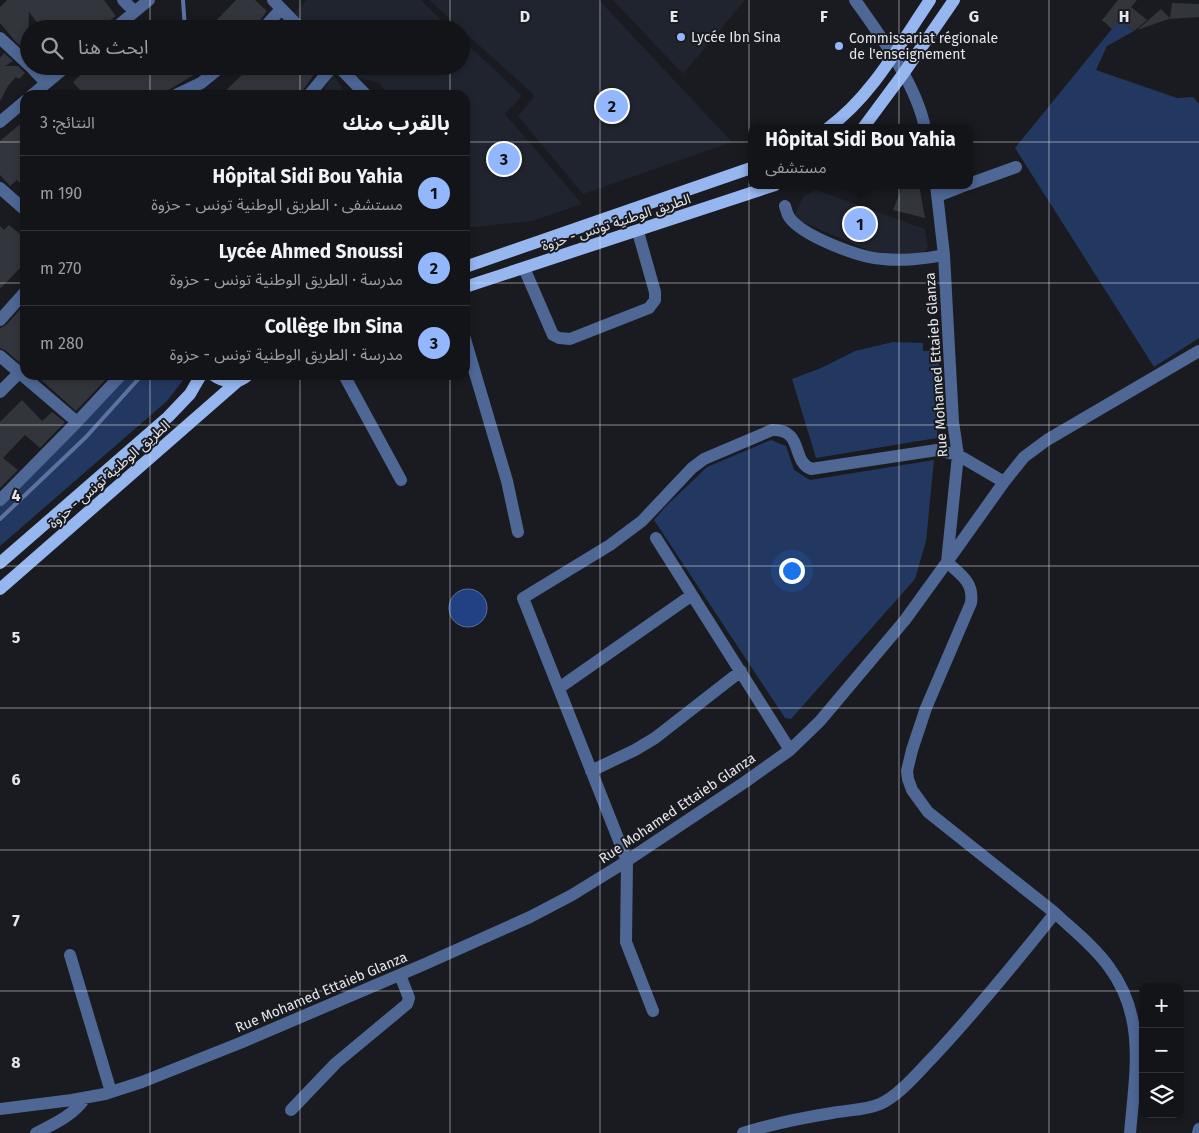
<!DOCTYPE html>
<html lang="ar">
<meta charset="utf-8">
<style>
:root{--surface:#131418;--page:#1c1d21;--text:#f1f3f6;--muted:#9d9ea2;--line:#323337;--accent:#92b7fd}
body{margin:0;font-family:"Fira Sans","Noto Sans Arabic",sans-serif;background:var(--page);color:var(--text);direction:rtl}
.controls{position:absolute;right:15px;bottom:15px;display:grid;overflow:hidden;border-radius:10px;box-shadow:0 2px 8px #0003}
.controls button{width:45px;height:45px;display:grid;place-items:center;padding:0;border:0;border-bottom:1px solid var(--line);background:var(--surface);color:var(--text);font:25px sans-serif}
.you{position:absolute;left:791px;top:570px;width:18px;height:18px;margin:-12px;border:4px solid #fff;border-radius:50%;background:#1a73e8;box-shadow:0 0 0 8px #1a73e833}
.badge{display:grid;place-items:center;width:32px;height:32px;border-radius:50%;background:var(--accent);color:#111;font-size:16px;font-weight:700}
.pin{position:absolute;translate:-50% -50%;border:2px solid #fff;box-shadow:0 1px 5px #0006}
.popup{position:absolute;left:748px;top:124px;width:225px;height:65px;box-sizing:border-box;display:grid;place-content:center;border-radius:10px;background:var(--surface);filter:drop-shadow(0 1px 4px #0005);font-size:16px;white-space:nowrap;color:var(--muted)}
.popup b{font-size:19px;color:var(--text)}
.popup::after{content:'';position:absolute;left:50%;top:100%;margin-left:-10px;border:10px solid transparent;border-top-color:var(--surface)}
.list{margin:0;padding:0;list-style:none}
h2{display:flex;justify-content:space-between;align-items:center;height:65px;margin:0;padding:0 20px;font-size:21px}
h2 small{font-size:16px;font-weight:400;color:var(--muted)}
.list li{display:grid;grid-template-columns:32px 1fr auto;gap:15px;align-items:center;box-sizing:border-box;height:75px;padding:0 20px;border-top:1px solid var(--line)}
.list b{display:block;font-size:19px;white-space:nowrap}
.list p{margin:0;font-size:16px;white-space:nowrap;color:var(--muted)}
.list em{font-size:16px;font-style:normal;color:var(--muted)}
.icon{flex:none;width:28px;height:28px;fill:none;stroke:currentColor;stroke-width:2;stroke-linecap:round;stroke-linejoin:round}
.map{position:relative;flex:none;width:1199px;height:1133px;overflow:hidden;direction:ltr}
.search{position:absolute;background:var(--surface);box-shadow:0 2px 8px #0003;left:20px;top:20px;width:450px;height:55px;display:flex;align-items:center;gap:12px;box-sizing:border-box;padding:0 18px;border-radius:28px;color:var(--muted);font-size:19px}
.panel{position:absolute;background:var(--surface);box-shadow:0 2px 8px #0003;left:20px;top:90px;width:450px;height:290px;border-radius:15px;direction:rtl}
.map>svg:first-child{display:block}
</style>
<div class="map">
<svg width="1199" height="1133" viewBox="0 0 1199 1133">
<rect width="100%" height="100%" fill="#191b20"/>
<!-- built -->
<path fill="#1f242e" d="M307,0H421L451,29H309L294,13Z
M429,0H599L732,142L583,194L518,116L534,97L532,93Z
M613,0H745L683,74Z
M461,38L522,96L505,114L582,204L532,221L465,228V95H388L379,83L355,77L344,66H461Z
M333,74L347,95H321Z
M816,190L925,229L928,248L921,255L884,257L798,220L795,214L803,197Z"/>
<!-- green -->
<path fill="#233860" d="M1120,19L1134,31L1107,46L1096,70L1177,98L1193,97L1199,104V338L1154,367L1015,148Z
M893,342L923,343V351H930L931,357L939,356L937,438L816,458L792,379L821,368L855,351Z
M125,375H187L167,401L0,546V506L82,424Z
M771,440L786,446L794,470L810,480L934,460L926,541L915,579L791,719L785,718L654,520L666,506L707,467Z"/>
<!-- water -->
<path fill="#204183" stroke="#5b72a2" d="M449 608a19 19 0 1 1 38 0a19 19 0 1 1-38 0Z"/>
<g fill="none" stroke-linecap="round" stroke-linejoin="round">
<!-- stream -->
<path stroke="#5b72a2" stroke-width="4" d="M183,0L185,29
M0,519L86,437L142,375"/>
</g>
<!-- building -->
<path fill="#32353b" d="M7,0H104L116,16L99,29H42L29,12L28,53L15,41L0,23V7Z
M236,0H255L267,11L257,24L255,29H208Z
M1118,0H1137L1131,7L1147,20L1134,31L1120,19L1112,29L1102,20Z
M1172,3L1199,4V17L1169,19L1137,30L1161,9L1170,18Z
M4,53L13,61L5,66H18L25,73L19,79L16,77L8,86L0,101V58Z
M102,66H126L132,74L141,66H209L160,95H116L112,90L107,95H74L80,90L73,82L88,68L93,74Z
M238,66H320L303,90L301,95H221L244,73Z
M25,120V189L17,180L10,186L0,175V141Z
M903,185H919L925,218L893,210Z
M9,225L25,238V271L21,267L0,289V226L4,230Z
M25,304V367L5,350L0,348V328L6,325Z
M42,375H110L76,411L39,378Z
M22,400L42,421L52,412L65,422L40,448L25,435L3,458L18,470L0,488V422Z"/>
<g fill="none" stroke-linecap="round" stroke-linejoin="round">
<!-- minor -->
<path stroke="#4e6795" stroke-width="12" d="M123,0L134,11
M273,0L301,29
M855,0C881,37 916,83 925,128
M114,29L149,0
M263,29L281,9
M0,38L29,65
M30,66L46,83
M338,66L366,95
M32,95L67,66
M176,95L201,83L222,66
M309,95L333,66
M0,122L25,101
M969,184L1016,167
M0,188L25,210
M938,196L966,185
M785,206C786,209 787,214 789,217C802,236 860,258 883,259C901,261 926,259 944,255
M524,268L553,335L559,338L570,339L649,308L655,300V292L638,232
M0,320L25,292
M465,339L507,481L518,532
M0,356L77,422
M344,375L401,480
M0,392L19,373
M0,500L77,422L121,375
M656,538L790,750
M559,688L692,595
M591,771L635,750L655,738L741,671
M1055,913C1073,930 1095,947 1109,967C1147,1018 1135,1074 1130,1133
M70,955L111,1092
M653,1011L626,942L627,861L523,598L610,545L642,521L692,468L704,459L772,430C804,429 791,461 811,469L937,450L958,455L1004,482
M0,1109L72,1100L105,1094L142,1082L240,1043L425,964L530,917L572,895L619,866L745,782L790,750L820,721L905,620L947,562L958,455L953,422L944,255L936,185
M291,1110L336,1063L407,1004L409,998L400,975
M36,1133C54,1124 74,1115 85,1098
M743,1133C772,1124 801,1118 832,1113C848,1110 866,1110 880,1104C900,1095 919,1071 934,1056C977,1010 1016,962 1055,913L928,812L912,790L908,779L907,771L912,750L926,708L971,603C974,582 961,575 947,562L1004,482L1024,457L1047,440L1199,351
M1198,1133L1199,1129"/>
<!-- major -->
<path stroke="#96b6f0" stroke-width="12" d="M828,128C872,96 900,44 930,0
M863,128L903,74L954,0
M465,267L751,168
M465,287L775,185
M213,375C224,383 237,385 248,375
M0,563L168,417L190,394L201,375
M0,589L238,381"/>
</g>
<!-- grid -->
<path fill="none" stroke="#e4e6ea" stroke-width="1" stroke-opacity="0.55" d="M150,0V29M300,0V29M450,0V29M600,0V1133M749,0V1133M899,0V1133M1049,0V1133M150,66V95M300,66V95M450,66V95M0,142H25M465,142H1199M0,283H25M465,283H1199M150,375V1133M300,375V1133M450,375V1133M0,425H1199M0,566H1199M0,708H1199M0,850H1199M0,991H1143M1180,991H1199"/>
<!-- markers -->
<g fill="#92b7fd" stroke="#191b20" stroke-width="2">
<circle cx="681" cy="37" r="5"/>
<circle cx="839" cy="46" r="5"/>
</g>
<g text-anchor="middle" stroke-width="4" stroke-linejoin="round" paint-order="stroke">
<!-- poi labels -->
<g font-size="14" fill="#e4e6ea" stroke="#191b20" text-anchor="start">
<text x="691" y="42">Lycée Ibn Sina</text>
<text x="849" y="43">Commissariat régionale<tspan x="849" dy="16">de l'enseignement</tspan></text>
</g>
<!-- street labels -->
<g font-size="14" fill="#e4e6ea" stroke="#191b20">
<text transform="translate(616 222) rotate(-18)" y="5">الطريق الوطنية تونس - حزوة</text>
<text transform="translate(936 365) rotate(-94)" y="5">Rue Mohamed Ettaieb Glanza</text>
<text transform="translate(109 474) rotate(-41)" y="5">الطريق الوطنية تونس - حزوة</text>
<text transform="translate(677 808) rotate(-34)" y="5">Rue Mohamed Ettaieb Glanza</text>
<text transform="translate(321 992) rotate(-23)" y="5">Rue Mohamed Ettaieb Glanza</text>
</g>
</g>
<g font-size="16" text-anchor="middle" font-weight="bold" fill="#e4e6ea" stroke="#191b20" stroke-width="4" stroke-linejoin="round" paint-order="stroke">
<text x="525" y="22">D</text>
<text x="674" y="22">E</text>
<text x="824" y="22">F</text>
<text x="974" y="22">G</text>
<text x="1124" y="22">H</text>
<text x="16" y="501">4</text>
<text x="16" y="643">5</text>
<text x="16" y="785">6</text>
<text x="16" y="926">7</text>
<text x="16" y="1068">8</text>
</g>
</svg>
<div class="controls">
<button>+</button>
<button>−</button>
<button><svg class="icon" aria-label="layers" viewBox="0 0 24 24"><path d="M12 4l9 5-9 5-9-5zM3 14l9 5 9-5"/></svg></button>
</div>
<div class="you"></div>
<div class="pin badge" style="left:860px;top:224px">1</div>
<div class="popup"><b>Hôpital Sidi Bou Yahia</b>مستشفى</div>
<div class="pin badge" style="left:612px;top:106px">2</div>
<div class="pin badge" style="left:504px;top:159px">3</div>
<div class="search"><svg class="icon" aria-label="search" viewBox="0 0 24 24"><circle cx="10" cy="10" r="6"/><path d="M15 15l6 6"/></svg>ابحث هنا</div>
<section class="panel">
<h2>بالقرب منك<small>النتائج: 3</small></h2>
<ul class="list">
<li><span class="badge">1</span><div><b>Hôpital Sidi Bou Yahia</b><p>مستشفى · الطريق الوطنية تونس - حزوة</p></div><em>190 m</em></li>
<li><span class="badge">2</span><div><b>Lycée Ahmed Snoussi</b><p>مدرسة · الطريق الوطنية تونس - حزوة</p></div><em>270 m</em></li>
<li><span class="badge">3</span><div><b>Collège Ibn Sina</b><p>مدرسة · الطريق الوطنية تونس - حزوة</p></div><em>280 m</em></li>
</ul>
</section>
</div>
